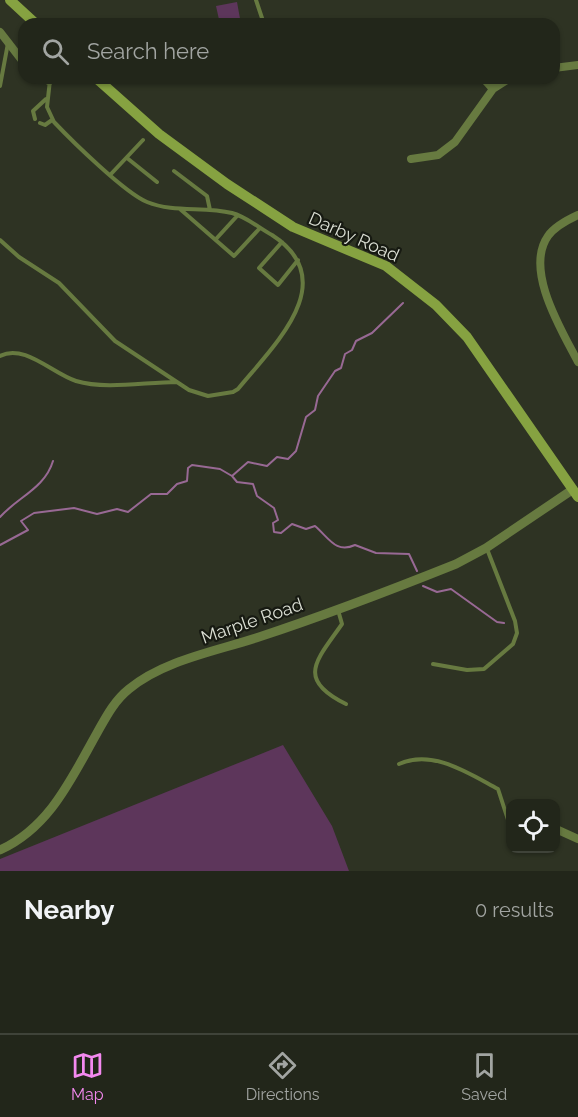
<!DOCTYPE html>
<style>
:root{--surface:#22261a;--page:#2e3227;--text:#f1f3f6;--muted:#a2a5a2;--line:#3f4339;--accent:#f489f0}
body{margin:0;font-family:Raleway,sans-serif;background:var(--page);color:var(--text)}
.controls{position:absolute;right:18px;bottom:18px;display:grid;overflow:hidden;border-radius:12px;box-shadow:0 2px 4px #0004}
.controls button{width:54px;height:54px;display:grid;place-items:center;padding:0;border:0;border-bottom:2px solid var(--line);background:var(--surface);color:var(--text);font:30px sans-serif}
.list{margin:0;padding:0;list-style:none}
h2{display:flex;justify-content:space-between;align-items:center;height:78px;margin:0;padding:0 24px;font-size:26px}
h2 small{font-size:20px;font-weight:400;color:var(--muted)}
.icon{flex:none;width:33px;height:33px;fill:none;stroke:currentColor;stroke-width:2;stroke-linecap:round;stroke-linejoin:round}
.map{position:relative;flex:none;width:578px;height:871px;overflow:hidden}
.search{position:absolute;background:var(--surface);box-shadow:0 2px 4px #0004;left:18px;right:18px;top:18px;height:66px;display:flex;align-items:center;gap:15px;box-sizing:border-box;padding:0 21px;border-radius:18px;color:var(--muted);font-size:22px}
.sheet{height:162px;background:var(--surface)}
nav{display:flex;justify-content:space-around;align-items:center;box-sizing:border-box;height:84px;border-top:2px solid var(--line);background:var(--surface);font-size:16px;color:var(--muted)}
nav a{display:grid;justify-items:center;gap:3px}
nav .on{color:var(--accent)}
.map>svg:first-child{display:block}
</style>
<div class="map">
<svg width="578" height="871" viewBox="0 0 578 871">
<rect width="100%" height="100%" fill="#2e3323"/>
<!-- green -->
<path fill="#5d365b" d="M237,2L241,24H220L216,6Z
M283,745L332,826L349,871H0V859Z"/>
<g fill="none" stroke-linecap="round" stroke-linejoin="round">
<!-- stream -->
<path stroke="#986994" stroke-width="2" d="M232,476L237,482L253,484L257,496L274,508L278,520L273,523L274,532L281,533L292,524L306,529L315,526C329,538 336,554 355,545L376,553L409,554L417,571
M0,517C18,497 45,488 53,461
M0,545L28,530L21,521L34,513L74,508L97,514L117,509L128,512L151,494H167L177,484L187,481L188,468L192,465L220,469L232,476L248,462L267,466L277,457L288,459L296,451L306,417L315,410L318,396L335,371L341,368L345,354L352,350L356,341L372,333L403,303
M423,586L437,592L451,589L497,622L504,623"/>
<!-- service -->
<path stroke="#677a40" stroke-width="4" d="M256,0L264,24
M0,86L8,43
M35,119L33,111L46,99
M40,123L45,125L52,120
M127,158L157,182
M174,171L207,196L210,210
M111,174L143,140
M180,209L234,256L260,228
M216,239L238,215
M0,240L19,257L59,283L115,341L189,390L208,396L233,392L238,389C274,345 343,281 272,235C259,228 247,217 232,213C204,206 174,213 147,202C125,193 72,141 54,122L47,107L50,80
M282,242L259,268L278,285L298,260
M0,356C24,343 53,374 76,381C106,390 145,382 177,382
M338,610L342,624C317,660 295,679 346,704
M433,664L467,670L484,669L513,644L517,633L515,621L487,549
M399,764C433,749 468,773 498,789L510,826"/>
<!-- minor -->
<path stroke="#677a40" stroke-width="8" d="M0,32L24,63
M554,68L578,65
M41,78L49,81
M483,78L493,89
M411,159L438,155L455,142L493,89L510,78
M578,215C567,220 555,226 548,236C524,270 562,331 578,362
M556,829L578,839"/>
<!-- tertiary -->
<path stroke="#677a40" stroke-width="9" d="M0,850C50,827 71,779 97,733C106,717 114,701 129,689C164,660 217,651 259,637C326,615 391,590 456,564L486,548L572,490"/>
<!-- secondary -->
<path stroke="#86a241" stroke-width="10" d="M10,0L36,24
M96,78L159,134L227,184L293,227L386,266L436,305L467,337L578,497"/>
</g>
<g text-anchor="middle" stroke-width="4.5" stroke-linejoin="round" paint-order="stroke">
<!-- street labels -->
<g font-size="18" fill="#dbdfd4" stroke="#171a12">
<text transform="translate(354 237) rotate(24)" y="6">Darby Road</text>
<text transform="translate(252 621) rotate(-19)" y="6">Marple Road</text>
</g>
</g>
</svg>
<div class="controls">
<button><svg class="icon" aria-label="locate" viewBox="0 0 24 24"><circle cx="12" cy="12" r="6"/><path d="M12 2v4M12 18v4M2 12h4M18 12h4"/></svg></button>
</div>
<div class="search"><svg class="icon" aria-label="search" viewBox="0 0 24 24"><circle cx="10" cy="10" r="6"/><path d="M15 15l6 6"/></svg>Search here</div>
</div>
<section class="sheet">
<h2>Nearby<small>0 results</small></h2>
<ul class="list">
</ul>
</section>
<nav>
<a class="on"><svg class="icon" aria-label="map" viewBox="0 0 24 24"><path d="M3 6l6-2 6 2 6-2v14l-6 2-6-2-6 2zM9 4v14M15 6v14"/></svg>Map</a>
<a><svg class="icon" aria-label="directions" viewBox="0 0 24 24"><path d="M12 3l9 9-9 9-9-9zM9 14v-3h6M13 9l2 2-2 2"/></svg>Directions</a>
<a><svg class="icon" aria-label="saved" viewBox="0 0 24 24"><path d="M7 4h10v16l-5-4-5 4z"/></svg>Saved</a>
</nav>
